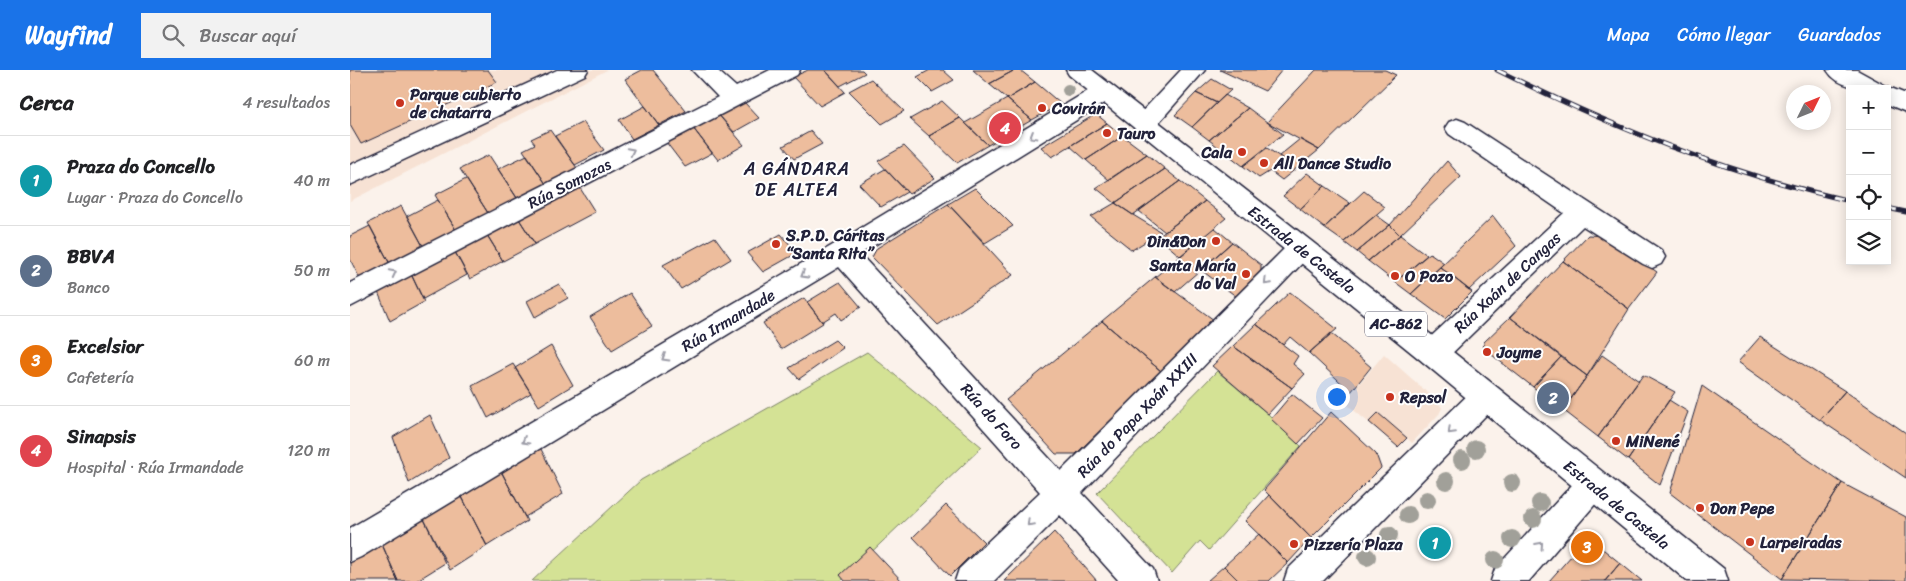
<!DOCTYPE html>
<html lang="es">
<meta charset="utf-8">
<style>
:root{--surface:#fff;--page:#f2f2f2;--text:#202124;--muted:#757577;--line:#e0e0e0;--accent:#1a73e8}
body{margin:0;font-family:Sriracha,sans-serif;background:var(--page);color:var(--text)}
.controls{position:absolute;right:15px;top:15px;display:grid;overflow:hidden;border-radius:0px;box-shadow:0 2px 12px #0003}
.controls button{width:45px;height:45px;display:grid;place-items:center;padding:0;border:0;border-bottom:1px solid var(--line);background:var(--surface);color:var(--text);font:25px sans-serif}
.compass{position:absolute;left:1436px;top:15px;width:45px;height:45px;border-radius:50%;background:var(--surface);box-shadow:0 2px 12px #0003;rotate:47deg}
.you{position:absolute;left:986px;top:326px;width:18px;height:18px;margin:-12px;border:4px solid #fff;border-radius:50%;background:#1a73e8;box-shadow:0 0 0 8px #1a73e833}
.badge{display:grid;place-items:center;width:32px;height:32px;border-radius:50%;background:var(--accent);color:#fff;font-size:16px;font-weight:700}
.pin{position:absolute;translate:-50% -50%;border:2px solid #fff;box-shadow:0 1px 5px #0006}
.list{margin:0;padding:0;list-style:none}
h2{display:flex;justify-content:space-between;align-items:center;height:65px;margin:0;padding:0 20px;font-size:21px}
h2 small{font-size:16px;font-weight:400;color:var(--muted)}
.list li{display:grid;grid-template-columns:32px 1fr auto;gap:15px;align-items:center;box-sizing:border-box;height:90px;padding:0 20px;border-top:1px solid var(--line)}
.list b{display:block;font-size:19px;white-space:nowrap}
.list p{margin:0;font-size:16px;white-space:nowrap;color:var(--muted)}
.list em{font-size:16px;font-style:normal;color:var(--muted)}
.icon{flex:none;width:28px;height:28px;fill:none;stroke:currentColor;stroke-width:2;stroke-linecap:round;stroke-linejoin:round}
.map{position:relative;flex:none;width:1556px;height:511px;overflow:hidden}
header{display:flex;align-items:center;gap:30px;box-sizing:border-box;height:70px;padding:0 25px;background:var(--accent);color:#fff}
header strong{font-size:24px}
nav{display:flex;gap:28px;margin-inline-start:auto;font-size:18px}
.search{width:350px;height:45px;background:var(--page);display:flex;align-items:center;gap:12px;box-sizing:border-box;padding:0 18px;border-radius:0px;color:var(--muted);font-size:19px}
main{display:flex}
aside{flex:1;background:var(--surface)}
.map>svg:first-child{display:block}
</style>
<header>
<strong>Wayfind</strong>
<div class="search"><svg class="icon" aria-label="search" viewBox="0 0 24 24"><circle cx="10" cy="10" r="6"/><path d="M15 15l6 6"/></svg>Buscar aquí</div>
<nav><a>Mapa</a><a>Cómo llegar</a><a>Guardados</a></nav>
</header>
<main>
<aside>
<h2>Cerca<small>4 resultados</small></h2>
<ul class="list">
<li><span class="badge" style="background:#0f9aa8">1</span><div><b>Praza do Concello</b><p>Lugar · Praza do Concello</p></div><em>40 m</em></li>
<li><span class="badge" style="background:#5c6f8a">2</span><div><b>BBVA</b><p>Banco</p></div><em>50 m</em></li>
<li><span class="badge" style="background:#e8710a">3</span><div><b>Excelsior</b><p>Cafetería</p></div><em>60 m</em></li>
<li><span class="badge" style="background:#e0444e">4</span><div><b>Sinapsis</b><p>Hospital · Rúa Irmandade</p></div><em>120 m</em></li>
</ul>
</aside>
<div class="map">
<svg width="1556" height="511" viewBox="0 0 1556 511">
<rect width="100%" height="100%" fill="#fbf2eb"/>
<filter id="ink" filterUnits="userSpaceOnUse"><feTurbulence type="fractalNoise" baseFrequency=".02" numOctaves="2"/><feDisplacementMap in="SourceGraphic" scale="10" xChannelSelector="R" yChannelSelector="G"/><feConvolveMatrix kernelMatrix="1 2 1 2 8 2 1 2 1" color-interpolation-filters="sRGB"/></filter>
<g filter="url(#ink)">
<!-- built -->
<path fill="#f7e2d4" d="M0,0H257L0,131Z
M1034,284L1088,332L1092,338L1089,344L1062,373L1057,368L1048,377L994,332Z"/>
<!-- green -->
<path fill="#d4e295" stroke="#7b8268" d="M517,282L632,377L491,511H182L291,410Z
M867,301L918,344L951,376L859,480L850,471L822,503L747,423Z"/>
<!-- building -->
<path fill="#edbd9d" stroke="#22223b" d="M0,0H138L147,12L11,74L0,55Z
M292,0H303L336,41L309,55L275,9Z
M458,0H475L495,22L470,36L443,7Z
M475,0H512L515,3L490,16Z
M580,0H593L604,10L582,22L567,7Z
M623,0H665L639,14Z
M665,0H670L685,12L657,29L639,14Z
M870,0H932L915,21Z
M966,0H1035L1046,5L969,80L917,52Z
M521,9L554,41L532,54L499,21Z
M862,9L881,20L867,33L846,23Z
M685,12L711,34L682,50L657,29Z
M846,23L867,33L842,57L825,45Z
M875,25L898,38L859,70L842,57Z
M657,29L682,50L638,75L615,53Z
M592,31L610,48L579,66L560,49Z
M394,32L409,48L384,62L369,45Z
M295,36L309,55L282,69L269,50Z
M898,38L933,64L893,96L859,70Z
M367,43L394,75L368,90L343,58Z
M746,44L757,53L702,87L691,77Z
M610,48L638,75L607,93L579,66Z
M233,52L254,80L225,95L205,66Z
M757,53L773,66L736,90L720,76Z
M343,58L362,83L335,97L316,72Z
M200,60L227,98L196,114L173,80L185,74L181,69Z
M461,61L472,74L444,89L433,76Z
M773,66L797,84L759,110L736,90Z
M950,69L969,80L932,110L920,101L936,91L929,86Z
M554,76L585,108L559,124L528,91Z
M917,78L936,91L909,108L893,96Z
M797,84L815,99L765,133L746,118Z
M139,85L167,128L138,143L110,99Z
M177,85L196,114L167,128L148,99Z
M1097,91L1111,107L1050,165L1040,155Z
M535,99L557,122L531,137L509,114Z
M815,99L830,111L783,145L765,133Z
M957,103L975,116L950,139L933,126Z
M116,109L138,143L106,160L85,125Z
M830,111L855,131L815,162L789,141Z
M975,116L1000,133L974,158L950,139Z
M230,118L245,142L185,174L169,149Z
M625,118L663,156L635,173L598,134Z
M1014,121L1035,137L994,172L974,158Z
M88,130L106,160L73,176L57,146Z
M855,131L876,148L830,186L808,167Z
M765,133L783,145L811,162L782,180L741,147Z
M598,134L663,205L588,255L522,187L527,178Z
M51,136L73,176L40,194L18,153Z
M1026,145L1040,155L1007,182L994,172Z
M1143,146L1166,176L1119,220L1090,197Z
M169,149L185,174L153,191L137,165Z
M1040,155L1050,165L1018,191L1007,182Z
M20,156L40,194L10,209L0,189V166Z
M865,158L882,172L825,222L805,207Z
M431,164L447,183L413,202L397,183Z
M137,165L153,191L120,209L105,182Z
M1050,165L1077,185L1045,212L1018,191Z
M1238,165L1255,166L1307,202L1279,239L1213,191Z
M365,167L381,189L331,219L313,195Z
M882,172L911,195V204L887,227L851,200Z
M105,182L117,205L73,229L61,204Z
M1080,183L1094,193L1061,224L1045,212Z
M1213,191L1279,239L1237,306L1160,247Z
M1090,197L1122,222L1095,249L1061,224Z
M61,204L74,232L40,251L28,222Z
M805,207L864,250L811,301L752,251Z
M490,212L511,237L491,250L486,243L472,252L457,232Z
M209,214L218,228L185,247L177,231Z
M940,222L987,259L959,283L940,267L933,275L906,254Z
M280,223L302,256L262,280L240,247Z
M454,228L473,253L431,279L413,253Z
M1160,247L1211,287L1183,317L1133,278L1134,272Z
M752,251L811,301L726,384H706L656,330Z
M906,254L948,286L943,294L955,304L942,318L883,276Z
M981,263L1021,297L1001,322L959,283Z
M1410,267L1495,321L1470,350L1388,292Z
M485,270L493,278L449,309L439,298Z
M201,276L223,315L189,336L165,298Z
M883,276L942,318L918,344L862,296Z
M1252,285L1289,311L1248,367L1213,340Z
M1211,287L1237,306L1213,340L1183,317Z
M163,294L181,323L138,348L122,316Z
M1293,305L1325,322L1278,390L1248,367Z
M1352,316L1492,413L1432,509L1320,423Z
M1495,321L1556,363V408L1470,350Z
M942,324L972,348L948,374L921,349Z
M1319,330L1338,342L1310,415L1278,390Z
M981,342L1026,384L1031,398L961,468L914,420Z
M1028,343L1057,368L1048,377L1019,352Z
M80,345L99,388L59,413L43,367Z
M190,377L213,424L175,447L151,401Z
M151,401L177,451L137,476L111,425Z
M1492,413L1556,447V511L1432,509Z
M111,425L137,476L100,500L73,447Z
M919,425L961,468L938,493L895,451Z
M596,435L634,472L600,506L563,467Z
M73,447L95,493L66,511H48L31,472Z
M704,462L747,511H654Z
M909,464L938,493L919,511H889L874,496Z
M1238,467L1270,493L1255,511H1199Z
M31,472L48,511H0V491Z
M520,477L552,511H495L490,505Z
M1270,493L1292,511H1255Z
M874,496L889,511H857Z"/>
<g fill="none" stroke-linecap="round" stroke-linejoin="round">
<!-- minor casing -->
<g stroke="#22223b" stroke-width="3">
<path id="minor" d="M207,0H238L235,5L0,115V95Z
M342,0H367L386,17L420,0H450L447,5L0,237V213L368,27Z
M831,0H855L802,60L794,62L786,60L782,54L786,48Z
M1477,0H1507L1536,16L1556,24V42L1537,34V19C1517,19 1489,20 1477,0Z
M754,14L762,16L765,22L762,28L510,184L711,401L942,171L951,168L960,171L964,178L960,185L732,423L803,499L807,511H769L710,445L644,511H605L609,499L690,422L489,197L11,487L0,492V458L483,175L746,16Z
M1107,49L1115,52L1311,180L1315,187L1311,194L1302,198L1293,194L1233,156L1093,292L1083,295L1073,292L1069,283L1073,274L1214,143L1099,64L1095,58L1099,52Z
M1135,314L1145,318L1149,327L1145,336L973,511H934L938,499L1125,318Z
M1243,399L1254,404L1258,414L1254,424L1179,511H1141L1145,499L1232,404Z"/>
</g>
<!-- major casing -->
<g stroke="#22223b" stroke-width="3">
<path id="major" d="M716,0H742L1093,274L1374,499L1378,511H1337L1073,292L719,5Z"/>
</g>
<!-- minor -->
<use href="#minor" fill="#fff" fill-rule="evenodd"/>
<!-- major -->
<use href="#major" fill="#fff" fill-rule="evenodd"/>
<!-- rail casing -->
<g stroke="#22223b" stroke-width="5">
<path id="rail" d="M1147,0C1264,58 1373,102 1500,131
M1537,138L1556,142"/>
</g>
<!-- rail -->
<use href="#rail" stroke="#fff" stroke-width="3" stroke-dasharray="10" stroke-linecap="butt"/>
</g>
<!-- trees -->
<g fill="#a1a099">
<circle cx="718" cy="20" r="6"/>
<circle cx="1126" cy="379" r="9"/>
<circle cx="1112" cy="390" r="9"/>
<circle cx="1096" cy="411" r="9"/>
<circle cx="1162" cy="413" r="9"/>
<circle cx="1077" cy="430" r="9"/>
<circle cx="1190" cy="433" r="9"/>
<circle cx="1058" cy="445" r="9"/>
<circle cx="1183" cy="449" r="9"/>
<circle cx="1039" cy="465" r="9"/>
<circle cx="1162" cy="469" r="9"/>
<circle cx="1017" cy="487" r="9"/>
<circle cx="1145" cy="490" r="9"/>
</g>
<!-- one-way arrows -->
<defs><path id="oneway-chevron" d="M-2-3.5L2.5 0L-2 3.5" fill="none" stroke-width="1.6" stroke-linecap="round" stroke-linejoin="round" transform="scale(1.25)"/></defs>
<g stroke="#9c9ca7">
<use href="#oneway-chevron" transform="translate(683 66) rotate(149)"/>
<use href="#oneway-chevron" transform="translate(281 81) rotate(-27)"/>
<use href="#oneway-chevron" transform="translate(43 203) rotate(-27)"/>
<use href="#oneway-chevron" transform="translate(454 205) rotate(149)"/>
<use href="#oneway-chevron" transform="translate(917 212) rotate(134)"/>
<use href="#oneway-chevron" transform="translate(315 288) rotate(149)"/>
<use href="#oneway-chevron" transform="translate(1101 361) rotate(135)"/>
<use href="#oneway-chevron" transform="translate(175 371) rotate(149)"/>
<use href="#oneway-chevron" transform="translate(680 453) rotate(135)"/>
<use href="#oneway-chevron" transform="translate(1190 475) rotate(-48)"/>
</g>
</g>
<!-- markers -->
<g fill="#c8321e" stroke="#fff" stroke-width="2">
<circle cx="50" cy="33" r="5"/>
<circle cx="692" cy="38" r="5"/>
<circle cx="757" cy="63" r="5"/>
<circle cx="892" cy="82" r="5"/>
<circle cx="914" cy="93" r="5"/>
<circle cx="866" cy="171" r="5"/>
<circle cx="426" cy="174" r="5"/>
<circle cx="896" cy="204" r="5"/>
<circle cx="1045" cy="206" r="5"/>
<circle cx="1137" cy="282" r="5"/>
<circle cx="1040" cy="327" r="5"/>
<circle cx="1266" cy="371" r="5"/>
<circle cx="1350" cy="438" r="5"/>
<circle cx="1400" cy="472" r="5"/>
<circle cx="944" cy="474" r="5"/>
</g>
<g text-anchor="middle" stroke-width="4" stroke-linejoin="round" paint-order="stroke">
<!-- shield labels -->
<rect fill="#fff" stroke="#646476" stroke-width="1" x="1015" y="241.5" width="62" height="25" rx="4"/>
<g font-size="15" font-weight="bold" fill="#22223b">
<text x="1046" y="259">AC-862</text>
</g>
<!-- poi labels -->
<g font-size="16" font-weight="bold" fill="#22223b" stroke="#fff" text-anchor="start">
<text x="60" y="30">Parque cubierto<tspan x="60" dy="18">de chatarra</tspan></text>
<text x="702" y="44">Covirán</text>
<text x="767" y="69">Tauro</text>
<text x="882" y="88" text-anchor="end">Cala</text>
<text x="924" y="99">All Dance Studio</text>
<text x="436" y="171">S.P.D. Cáritas<tspan x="436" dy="18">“Santa Rita”</tspan></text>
<text x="856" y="177" text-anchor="end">Din&amp;Don</text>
<text x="886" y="201" text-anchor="end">Santa María<tspan x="886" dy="18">do Val</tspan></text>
<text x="1055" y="212">O Pozo</text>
<text x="1147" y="288">Joyme</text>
<text x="1050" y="333">Repsol</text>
<text x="1276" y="377">MiNené</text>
<text x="1360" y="444">Don Pepe</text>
<text x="1410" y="478">Larpeiradas</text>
<text x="954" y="480">Pizzería Plaza</text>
</g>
<!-- street labels -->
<g font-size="16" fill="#22223b" stroke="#fff">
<text transform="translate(219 113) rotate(-27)" y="6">Rúa Somozas</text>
<text transform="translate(952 179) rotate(38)" y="6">Estrada de Castela</text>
<text transform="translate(1157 212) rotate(-43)" y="6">Rúa Xoán de Cangas</text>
<text transform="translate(378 250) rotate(-31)" y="6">Rúa Irmandade</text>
<text transform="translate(787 345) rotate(-46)" y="6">Rúa do Papa Xoán XXIII</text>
<text transform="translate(642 346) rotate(48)" y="6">Rúa do Foro</text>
<text transform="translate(1267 434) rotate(39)" y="6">Estrada de Castela</text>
</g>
<!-- neighbourhood labels -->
<g font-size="18" letter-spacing="1" fill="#22223b" stroke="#fff">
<text x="447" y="105">A GÁNDARA<tspan x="447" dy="21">DE ALTEA</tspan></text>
</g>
</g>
</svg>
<div class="controls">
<button>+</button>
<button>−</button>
<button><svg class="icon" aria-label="locate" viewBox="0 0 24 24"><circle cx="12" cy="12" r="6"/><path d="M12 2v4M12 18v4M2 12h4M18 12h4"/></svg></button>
<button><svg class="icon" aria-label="layers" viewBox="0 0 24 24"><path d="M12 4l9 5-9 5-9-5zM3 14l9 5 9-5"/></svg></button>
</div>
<svg class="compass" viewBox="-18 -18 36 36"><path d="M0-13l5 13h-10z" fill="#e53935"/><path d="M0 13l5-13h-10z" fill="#757577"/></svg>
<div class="you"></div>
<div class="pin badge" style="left:1085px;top:473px;background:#0f9aa8">1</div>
<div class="pin badge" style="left:1203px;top:328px;background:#5c6f8a">2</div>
<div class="pin badge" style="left:1237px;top:477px;background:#e8710a">3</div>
<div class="pin badge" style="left:655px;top:58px;background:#e0444e">4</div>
</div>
</main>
